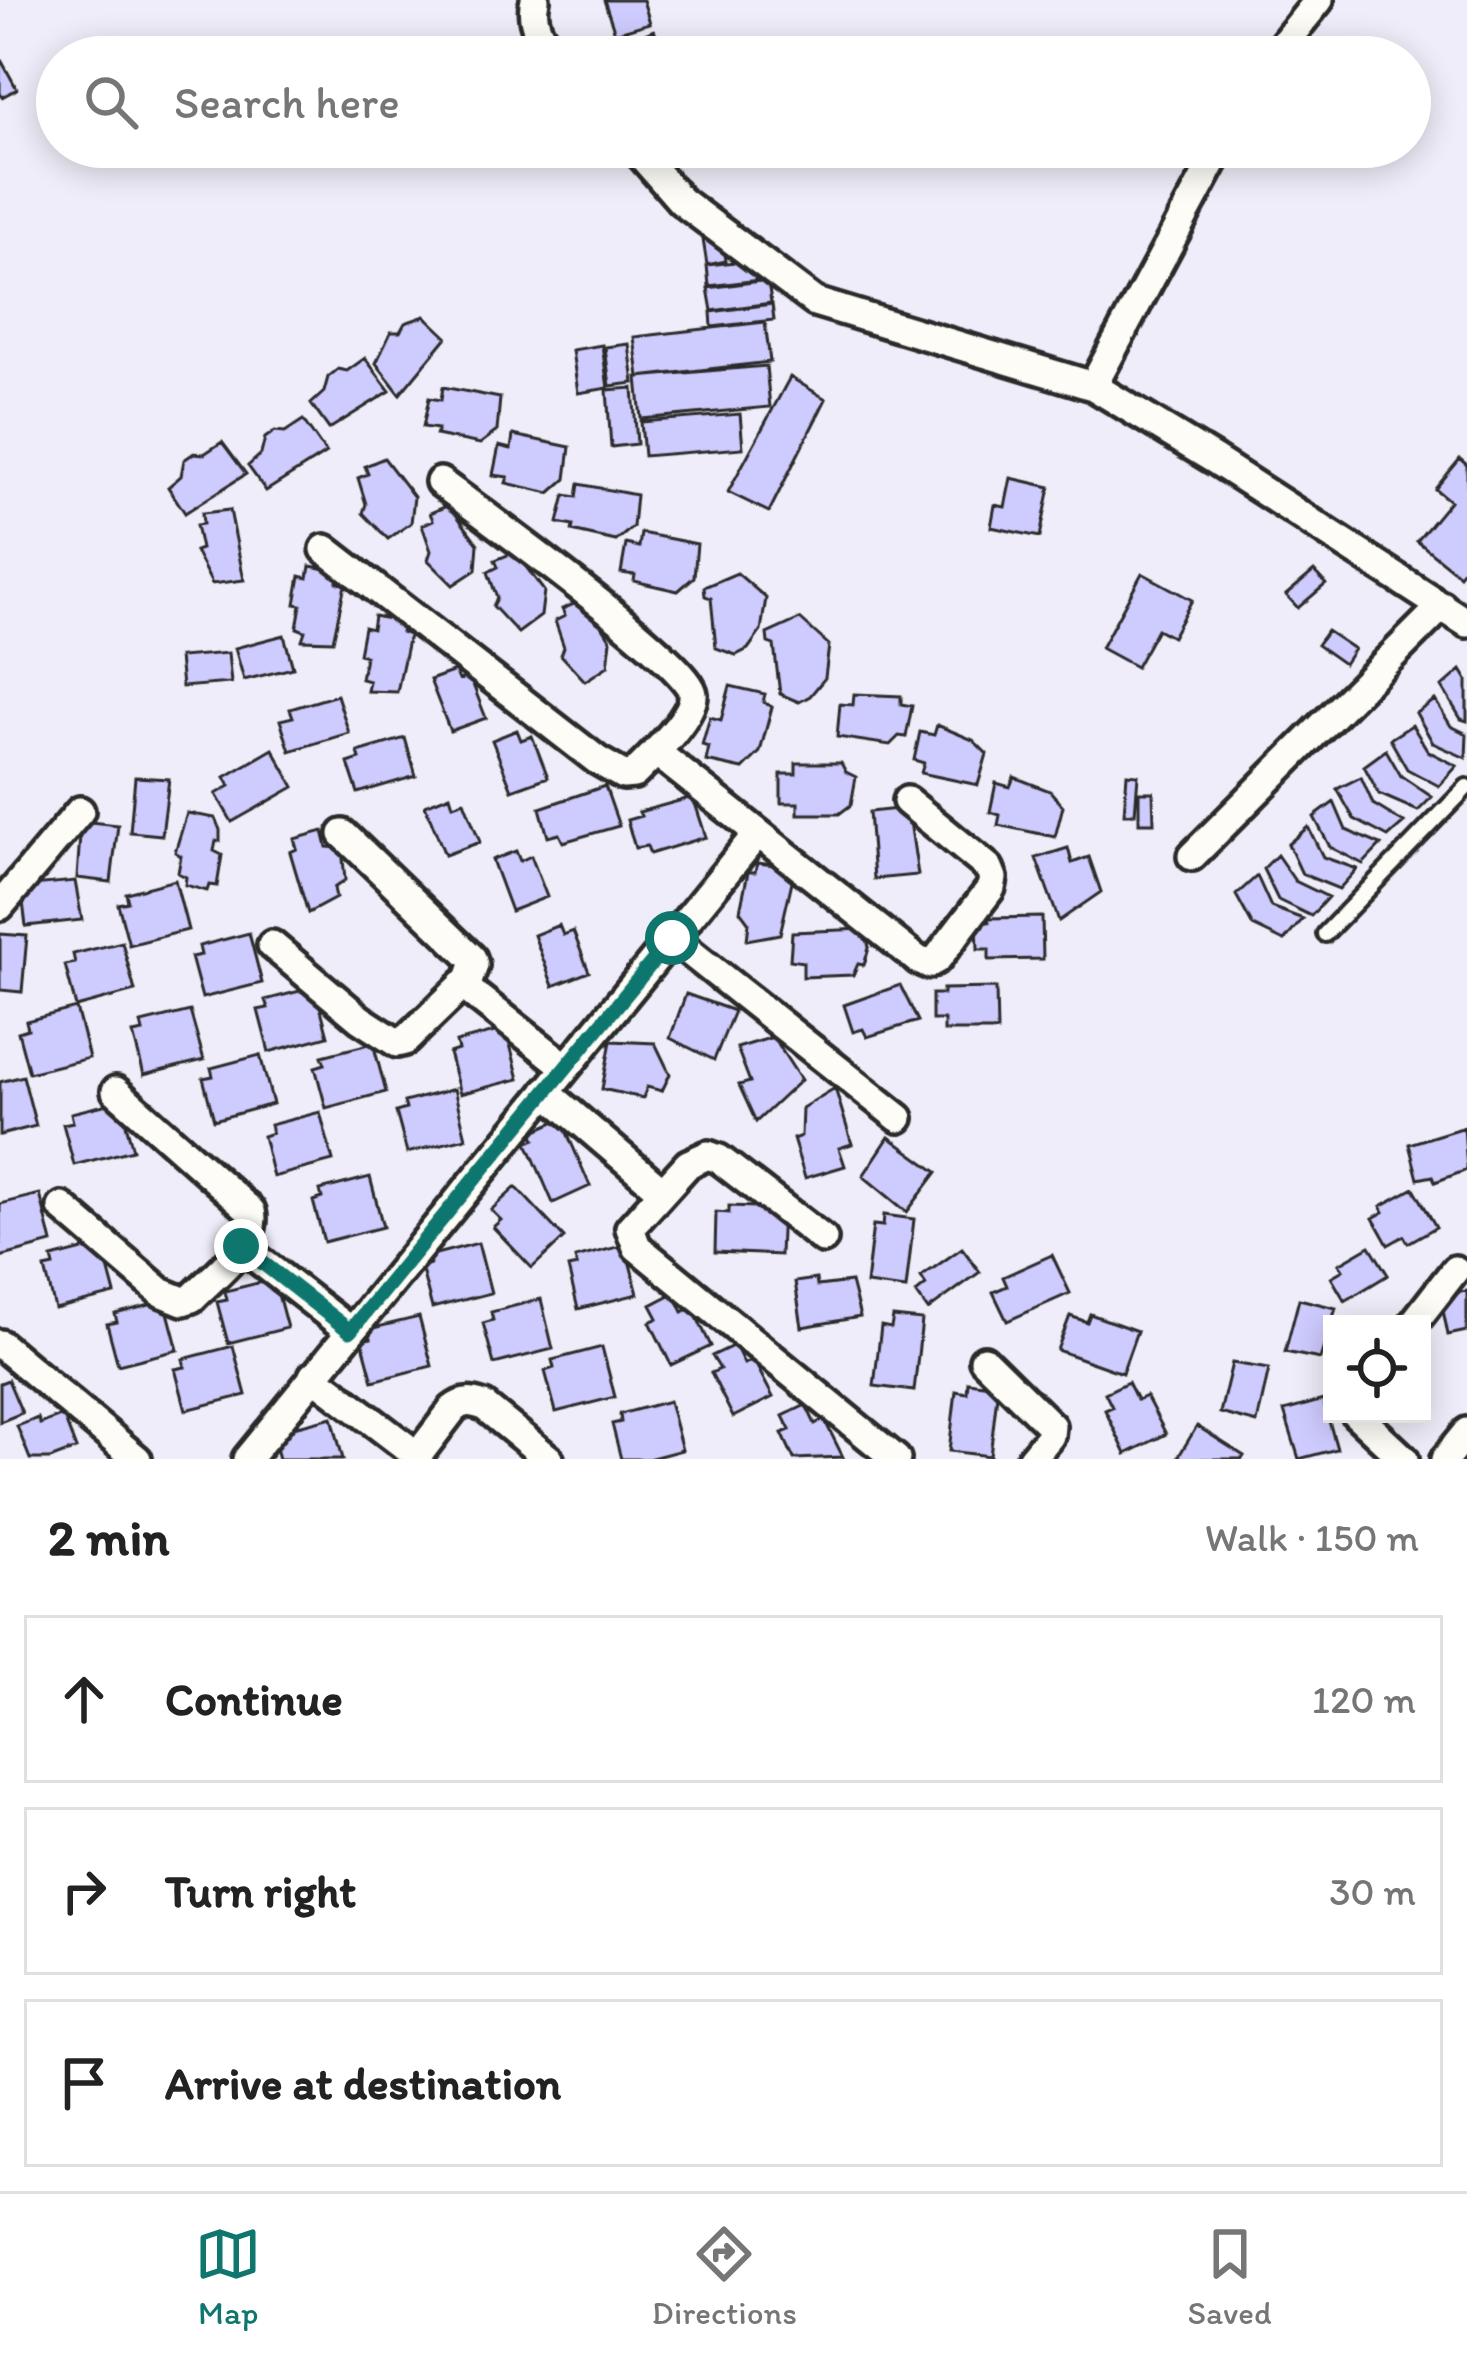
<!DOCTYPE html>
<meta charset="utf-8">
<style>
:root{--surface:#fff;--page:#f2f2f2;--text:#222;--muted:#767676;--line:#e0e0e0;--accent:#0f766e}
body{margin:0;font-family:Itim,sans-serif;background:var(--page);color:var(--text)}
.controls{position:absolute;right:36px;bottom:36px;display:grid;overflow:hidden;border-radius:0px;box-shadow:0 6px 30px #0003}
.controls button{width:108px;height:108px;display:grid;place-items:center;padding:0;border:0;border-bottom:3px solid var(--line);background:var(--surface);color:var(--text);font:60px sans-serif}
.stop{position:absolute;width:36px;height:36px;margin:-27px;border:9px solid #0f766e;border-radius:50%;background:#fff}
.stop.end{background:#0f766e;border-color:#fff;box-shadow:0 3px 12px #0008}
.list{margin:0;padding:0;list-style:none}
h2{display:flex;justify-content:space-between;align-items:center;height:156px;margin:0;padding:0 48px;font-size:51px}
h2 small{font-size:39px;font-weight:400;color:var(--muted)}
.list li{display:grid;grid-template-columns:78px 1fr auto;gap:36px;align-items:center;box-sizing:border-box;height:168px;margin:0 24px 24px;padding:0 24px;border:3px solid var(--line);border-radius:0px}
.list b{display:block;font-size:45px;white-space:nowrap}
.list em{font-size:39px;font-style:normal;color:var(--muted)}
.icon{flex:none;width:66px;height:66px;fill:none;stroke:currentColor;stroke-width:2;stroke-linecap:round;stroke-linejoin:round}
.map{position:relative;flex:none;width:1467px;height:1459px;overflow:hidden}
.search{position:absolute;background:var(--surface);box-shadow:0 6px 30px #0003;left:36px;right:36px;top:36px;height:132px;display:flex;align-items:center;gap:30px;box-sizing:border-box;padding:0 42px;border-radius:66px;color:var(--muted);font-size:45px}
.sheet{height:732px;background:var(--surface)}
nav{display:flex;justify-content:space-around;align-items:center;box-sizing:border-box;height:168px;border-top:3px solid var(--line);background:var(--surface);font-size:33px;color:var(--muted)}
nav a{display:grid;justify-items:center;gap:6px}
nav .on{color:var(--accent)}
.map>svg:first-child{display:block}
</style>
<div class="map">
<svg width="1467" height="1459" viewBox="0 0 1467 1459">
<rect width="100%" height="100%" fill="#efedf9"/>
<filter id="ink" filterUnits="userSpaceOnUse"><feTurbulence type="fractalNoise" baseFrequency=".00833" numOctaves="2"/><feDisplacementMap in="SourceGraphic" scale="24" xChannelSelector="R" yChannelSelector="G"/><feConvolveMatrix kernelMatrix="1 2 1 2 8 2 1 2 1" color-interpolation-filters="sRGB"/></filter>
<g filter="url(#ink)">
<!-- building -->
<path fill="#cecbfe" stroke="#2b2b2b" stroke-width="3" d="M604,0H643L650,23L615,33Z
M654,30L665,57H626L621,44Z
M0,58L17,89L2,97L0,93Z
M722,230L726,261L707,265L702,233Z
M755,260L759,280L709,286L707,265Z
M768,280L771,303L712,311L708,288Z
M772,304L774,320L712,327L711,312Z
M425,316L447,337L400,394L376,363L391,332H400L405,323Z
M765,322L770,362L639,377L634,337Z
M629,344L634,383L610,386L605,347Z
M602,345L608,388L578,393L572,350Z
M365,358L390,391L329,429L311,404L324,392L328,377L338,369L347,371Z
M766,366L770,407L641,419L637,377Z
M790,377L826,399L769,512L728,492Z
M443,387L500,398L497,431L480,444L436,435L438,429L423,427L429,398L441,400Z
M633,388L637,444L611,447L607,390Z
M740,414L743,448L644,456L641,422Z
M303,420L326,453L266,491L248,466L261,454L265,438L275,431L285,432Z
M513,435L570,447L566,479L550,493L506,483L508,477L493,475L499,446L511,449Z
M222,442L246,474L185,513L168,487L181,476L184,460L194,453L204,454Z
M384,458L414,497L411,523L388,539L363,513L366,504L358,478L368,474L365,466Z
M1460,459L1467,465V565L1459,575L1417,541L1450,501L1435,489Z
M1011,478L1050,487L1040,537L991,527L995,505L1005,507Z
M579,484L636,495L633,527L616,541L572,531L573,526L558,523L565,495L577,497Z
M449,505L478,544L476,570L453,585L428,560L431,551L422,525L433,520L430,513Z
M230,510L244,580L212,584L195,551L201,549L196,525L203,524L202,513Z
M641,533L697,544L694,577L678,591L634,581L635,575L621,573L626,544L639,547Z
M515,552L544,591L541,616L518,633L493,606L497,598L488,572L498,567L495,560Z
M310,566L338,571L337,582L345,585L333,641L302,640L305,631L297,628L301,605L295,604L300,576L308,578Z
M1314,571L1326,584L1298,608L1286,595Z
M737,573L766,598L761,631L748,649L736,655L716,648L711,598L705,596L704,587Z
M1142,573L1192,600L1172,637L1157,629L1136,667L1101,648Z
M581,601L594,613L611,640L608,666L585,681L561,655L564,647L555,621L565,616L562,609Z
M374,616L403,622L401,632L409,635L397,692L367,691L369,681L361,679L365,656L359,654L364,627L372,629Z
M800,619L829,645L825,678L810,696L799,702L780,694L774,645L768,643L767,634Z
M1327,631L1354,649L1344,664L1317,645Z
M284,635L293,668L244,680L235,648Z
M228,653L231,683L182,687L179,657Z
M1461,670L1467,680V721L1461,719L1442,687Z
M455,671L459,680L470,677L486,718L450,731L430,680Z
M730,686L765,694L763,702L772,707L760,752L743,769L706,761L709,747L702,745L710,717L721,720Z
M854,694L901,696V704L912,706L906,737L899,736L890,745L837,737L840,704L853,705Z
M337,695L349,733L290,751L280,720L293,717L290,709Z
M1435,700L1451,726L1467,734L1466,758L1433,743L1416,713Z
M937,725L973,740L987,754L978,785L921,773L924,763L914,760L920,732L934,735Z
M1412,725L1428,751L1457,766L1439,786L1407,769L1390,739Z
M517,730L521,740L532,736L548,777L512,790L492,740Z
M405,738L416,776L358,793L348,763L360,759L358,752Z
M273,749L294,787L232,822L216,794L230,786L225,777Z
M1386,750L1401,776L1432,797L1418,811L1379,794L1364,766Z
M796,763H841L846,772L856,777L851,805L839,814H798V803H781V774H796Z
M1127,774L1138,775L1135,814H1124Z
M135,777L169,779L162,835L130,832Z
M1014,777L1050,791L1063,806L1055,837L998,825L1000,815L990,812L996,783L1010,787Z
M1361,777L1373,804L1404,823L1388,837L1354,819L1337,789Z
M605,786L619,826L563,842L559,834L548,837L540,808Z
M1139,792H1153L1154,823H1139Z
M450,795L453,805L464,801L480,842L445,855L425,805Z
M693,797L706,837L650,854L647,846L635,848L627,820L641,816L639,812Z
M1334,802L1346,830L1381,845L1363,864L1330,847L1314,817Z
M908,808L918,875L874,879L869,812Z
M187,813L215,818L220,830V841H216L214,851L222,855L217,886L209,885L207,891L185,885L186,877L178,873L181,856L175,852Z
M81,821L118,825L111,882L77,878Z
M1308,827L1323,857L1357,869L1339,889L1302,874L1288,844Z
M323,831L327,847L342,848L345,880L334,888L336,898L308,913L290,852L297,849L294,839Z
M1068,848L1072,863L1089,857L1101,892L1059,921L1036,858Z
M516,851L520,861L531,856L547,897L511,911L492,860Z
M1277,855L1295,881L1328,897L1311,916L1278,900L1263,869Z
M757,863L784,866V874L793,877L780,934L747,940L749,923L740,911L748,872H755Z
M1257,876L1271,907L1303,919L1284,941L1253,926L1236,895Z
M175,880L188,930L129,945L118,904L128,902L126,893Z
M75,881L82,920L26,926L21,886Z
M1042,917L1043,959L989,960V949H978L977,923L989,922L988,918Z
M559,925L563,935L573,931L589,972L553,986L534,935Z
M865,929L869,948L864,965L858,964L853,975L803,977V962L790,960L792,932Z
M249,933L262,983L202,998L191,957L201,955L199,946Z
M0,934L27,936L22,992L0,990Z
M122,942L135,991L76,1007L65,965L75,963L73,954Z
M900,985L918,1021L867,1037L863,1029L853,1032L844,1005Z
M315,987L328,1036L269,1052L258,1010L268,1008L265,1000Z
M996,988L997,1031H944V1020H932V994H943V989Z
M686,994L734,1011L714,1060L670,1038Z
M76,1008L89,1058L29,1073L18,1032L28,1029L26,1021Z
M190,1011L204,1060L144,1075L133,1034L143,1032L141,1023Z
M506,1029L519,1079L460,1094L449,1053L458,1050L456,1042Z
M773,1037L801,1080L756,1122L739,1085L750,1082L737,1048Z
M611,1041L655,1043L670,1074L662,1091L647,1087L643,1098L602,1089Z
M373,1043L386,1092L326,1108L315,1067L325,1064L322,1056Z
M260,1055L273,1104L214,1120L203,1078L213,1076L211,1068Z
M23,1076L36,1126L0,1135V1082Z
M835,1088L852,1144L839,1148L845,1166L805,1178L793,1139L801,1136L802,1108Z
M454,1089L466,1138L407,1153L396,1112L406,1109L404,1102Z
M120,1101L133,1150L74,1165L63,1124L73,1122L71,1113Z
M320,1112L333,1161L273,1177L263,1136L272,1133L270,1125Z
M561,1119L590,1186L553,1203L527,1143L535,1139L532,1132Z
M1464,1127L1467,1170L1435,1182L1433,1176L1418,1179L1409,1144Z
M889,1137L937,1172L907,1212L863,1176Z
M370,1177L383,1227L324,1242L313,1201L322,1198L320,1190Z
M516,1187L564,1238L532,1268L493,1227L501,1220L491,1210Z
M1414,1188L1436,1227L1408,1243L1404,1236L1388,1245L1373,1218L1384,1212L1381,1206Z
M40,1194L52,1243L0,1257V1204Z
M729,1206L782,1208L780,1255L715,1252L716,1212L729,1213Z
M884,1215L914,1219L906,1289L866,1284L873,1225L883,1226Z
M478,1243L491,1293L432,1308L421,1267L430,1264L428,1256Z
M102,1245L115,1294L55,1309L45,1268L54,1266L52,1258Z
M625,1245L638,1294L578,1309L568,1268L577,1266L575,1258Z
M1370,1246L1388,1275L1345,1301L1331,1277L1343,1270L1339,1264Z
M962,1248L980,1272L928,1310L916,1293L926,1285L921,1277Z
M1052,1255L1070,1293L1007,1321L993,1292L1007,1286L1003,1277Z
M274,1279L287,1328L228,1343L217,1302L227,1300L225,1291Z
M816,1279L817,1286L851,1282L860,1317L802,1327L795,1282Z
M1467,1291V1331L1448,1335L1440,1295Z
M674,1293L683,1312L692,1307L711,1346L671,1365L650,1322L658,1318L651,1305Z
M541,1299L553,1349L494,1364L483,1323L493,1320L491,1312Z
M1299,1299L1336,1308L1320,1359L1285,1352Z
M165,1301L178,1350L118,1365L107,1324L117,1322L115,1314Z
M1090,1314L1137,1331L1122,1373L1057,1350L1070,1316L1087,1322Z
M419,1317L432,1366L373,1381L362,1340L371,1338L369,1329Z
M893,1317L922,1320L914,1391L874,1386L881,1326L891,1328Z
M735,1345L744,1364L753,1359L773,1397L733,1417L711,1373L720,1369L712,1356Z
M233,1346L246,1395L186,1410L175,1369L185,1367L183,1359Z
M602,1347L615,1397L556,1412L545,1371L554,1368L552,1360Z
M1232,1363L1269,1369L1257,1423L1220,1413Z
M8,1380L22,1413L0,1422V1383Z
M968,1382L998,1386L990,1456L949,1451L956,1391L967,1393Z
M1128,1382L1137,1400L1146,1396L1166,1434L1126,1454L1105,1410L1112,1407L1105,1393Z
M1323,1400L1337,1449L1299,1459L1284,1411Z
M669,1401L682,1450L648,1459H621L612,1424L621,1422L620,1414Z
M806,1405L815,1424L824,1419L843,1457L794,1459L782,1433L790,1430L783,1416Z
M63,1415L76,1449L50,1459H30L17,1426L38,1418L40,1424Z
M332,1417L343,1459H279L274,1441L284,1438L282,1430Z
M1197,1426L1244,1456L1242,1459H1177Z"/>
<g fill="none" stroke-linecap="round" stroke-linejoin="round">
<!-- service casing -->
<g stroke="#2b2b2b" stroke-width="22">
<path id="service" d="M1325,934L1467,787"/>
</g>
<!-- minor casing -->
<g stroke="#2b2b2b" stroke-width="36">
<path id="minor" d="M535,0C529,23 542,41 556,57
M1273,57L1319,0
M634,147L681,201L815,302L1093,386L1215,460L1467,623
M1093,386L1221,147
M325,549L597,760L623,775L634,774C649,759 695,715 693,694C691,664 476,509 440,482
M656,752L918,960L928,964L937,959L991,888L993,878L989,868L907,801
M1192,856L1442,606
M0,906L80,811
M672,938L899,1118
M272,945L360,1019L397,1043L405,1041L469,979L474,965L472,958L343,834
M462,985L566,1067
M546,1092L661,1190
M62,1207L161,1292L183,1301L192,1298C213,1276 259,1244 251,1211L116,1091
M823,1239L719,1159L708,1155L688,1164L630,1228L637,1247L896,1459
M241,1246L350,1331
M1413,1324L1455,1270
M0,1344L137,1459
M984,1360L1051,1426L1050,1436L1031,1459
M313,1376L418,1456
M1356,1414L1404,1459
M247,1459L757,834
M415,1459L453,1409C464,1400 472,1402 484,1406L549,1459
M1445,1459L1467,1432"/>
</g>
<!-- service -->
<use href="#service" stroke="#fdfcf7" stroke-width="14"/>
<!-- minor -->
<use href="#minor" stroke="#fdfcf7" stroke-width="27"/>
</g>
</g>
<g fill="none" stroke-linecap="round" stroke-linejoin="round" filter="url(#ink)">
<!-- route -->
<path stroke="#0f766e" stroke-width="15" d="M241,1246L350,1331L672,938"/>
</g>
</svg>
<div class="controls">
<button><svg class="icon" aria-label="locate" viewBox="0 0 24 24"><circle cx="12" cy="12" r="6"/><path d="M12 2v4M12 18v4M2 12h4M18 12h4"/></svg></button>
</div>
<div class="stop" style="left:672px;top:938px"></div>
<div class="stop end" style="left:241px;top:1246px"></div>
<div class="search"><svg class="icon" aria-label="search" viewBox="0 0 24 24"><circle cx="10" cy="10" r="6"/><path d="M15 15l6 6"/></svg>Search here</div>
</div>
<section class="sheet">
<h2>2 min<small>Walk · 150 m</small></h2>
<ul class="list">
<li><svg class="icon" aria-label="ahead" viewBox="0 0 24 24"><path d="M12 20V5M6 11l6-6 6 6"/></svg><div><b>Continue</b></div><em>120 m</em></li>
<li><svg class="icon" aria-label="right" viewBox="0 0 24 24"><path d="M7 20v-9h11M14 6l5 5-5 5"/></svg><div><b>Turn right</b></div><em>30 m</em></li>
<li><svg class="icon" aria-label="arrive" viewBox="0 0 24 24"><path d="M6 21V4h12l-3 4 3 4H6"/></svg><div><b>Arrive at destination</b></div></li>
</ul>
</section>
<nav>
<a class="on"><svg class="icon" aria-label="map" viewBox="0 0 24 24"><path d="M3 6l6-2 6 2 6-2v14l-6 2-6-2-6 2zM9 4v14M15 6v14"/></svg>Map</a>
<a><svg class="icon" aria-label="directions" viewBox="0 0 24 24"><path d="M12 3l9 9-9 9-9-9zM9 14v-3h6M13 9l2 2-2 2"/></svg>Directions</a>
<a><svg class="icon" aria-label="saved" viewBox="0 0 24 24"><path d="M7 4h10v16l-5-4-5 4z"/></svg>Saved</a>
</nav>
